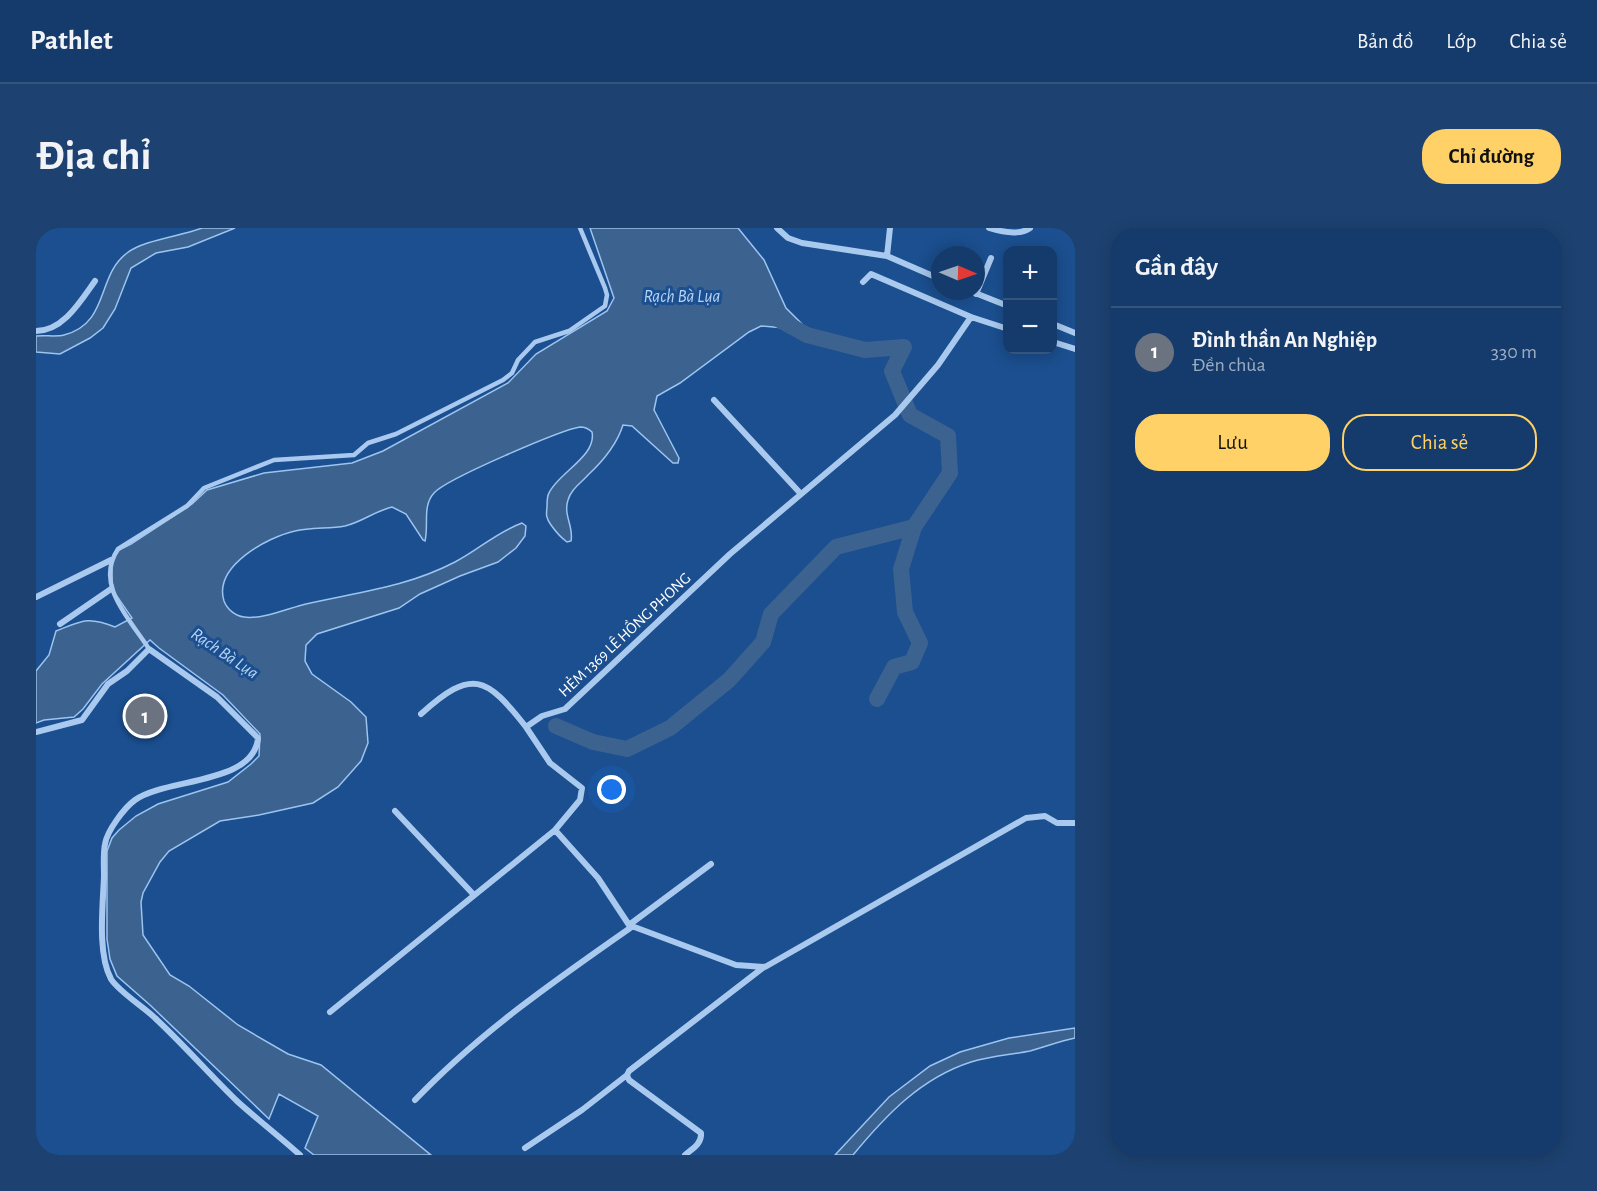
<!DOCTYPE html>
<html lang="vi">
<meta charset="utf-8">
<style>
:root{--surface:#143b6b;--page:#1d4271;--text:#f1f3f6;--muted:#9dadc1;--line:#33557e;--accent:#ffd166}
body{margin:0;font-family:"Alegreya Sans",sans-serif;background:var(--page);color:var(--text)}
.controls{position:absolute;right:18px;top:18px;display:grid;overflow:hidden;border-radius:12px;box-shadow:0 3px 15px #0003}
.controls button{width:54px;height:54px;display:grid;place-items:center;padding:0;border:0;border-bottom:2px solid var(--line);background:var(--surface);color:var(--text);font:30px sans-serif}
.compass{position:absolute;left:895px;top:18px;width:54px;height:54px;border-radius:50%;background:var(--surface);box-shadow:0 3px 15px #0003;rotate:92deg}
.you{position:absolute;left:576px;top:562px;width:21px;height:21px;margin:-15px;border:4px solid #fff;border-radius:50%;background:#1a73e8;box-shadow:0 0 0 9px #1a73e833}
.badge{display:grid;place-items:center;width:39px;height:39px;border-radius:50%;background:var(--accent);color:#fff;font-size:20px;font-weight:700}
.pin{position:absolute;translate:-50% -50%;border:3px solid #fff;box-shadow:0 2px 6px #0006}
.list{margin:0;padding:0;list-style:none}
h2{display:flex;justify-content:space-between;align-items:center;height:78px;margin:0;padding:0 24px;font-size:26px}
h2 small{font-size:20px;font-weight:400;color:var(--muted)}
.list li{display:grid;grid-template-columns:39px 1fr auto;gap:18px;align-items:center;box-sizing:border-box;height:90px;padding:0 24px;border-top:2px solid var(--line)}
.list b{display:block;font-size:22px;white-space:nowrap}
.list p{margin:0;font-size:20px;white-space:nowrap;color:var(--muted)}
.list em{font-size:20px;font-style:normal;color:var(--muted)}
.actions{display:flex;gap:12px;padding:18px 24px}
.actions a{flex:1;padding:14px 0;border:2px solid var(--accent);border-radius:24px;text-align:center;font-size:21px;color:var(--accent)}
.actions .main{background:var(--accent);color:#111}
.map{position:relative;flex:none;width:1039px;height:927px;overflow:hidden;border-radius:24px}
header{display:flex;align-items:center;gap:36px;box-sizing:border-box;height:84px;padding:0 30px;background:var(--surface);border-bottom:2px solid var(--line)}
header strong{font-size:28px}
nav{display:flex;gap:33px;margin-inline-start:auto;font-size:21px}
.intro{display:flex;align-items:center;justify-content:space-between;box-sizing:border-box;height:144px;padding:0 36px}
h1{margin:0;font-size:42px}
.button{padding:15px 27px;border-radius:24px;background:var(--accent);color:#111;font-size:21px;font-weight:700}
main{display:flex;gap:36px;padding:0 36px}
aside{flex:1;background:var(--surface);border-radius:24px;box-shadow:0 3px 15px #0003}
.map>svg:first-child{display:block}
</style>
<header>
<strong>Pathlet</strong>
<nav><a>Bản đồ</a><a>Lớp</a><a>Chia sẻ</a></nav>
</header>
<div class="intro"><h1>Địa chỉ</h1><a class="button">Chỉ đường</a></div>
<main>
<div class="map">
<svg width="1039" height="927" viewBox="0 0 1039 927">
<rect width="100%" height="100%" fill="#1b4f8f"/>
<!-- water -->
<path fill="#3c6290" stroke="#9cc4f0" stroke-width="1.5" d="M166,0H199L152,19L120,25L95,40L79,81L67,100L54,110L24,126L0,124V108C9,107 20,109 28,107C74,95 60,48 91,25C107,12 146,8 166,0Z
M554,0H702L728,32L750,80L766,96L765,100L760,101L725,98L713,104L644,155L621,168L618,182L643,230L642,235H637L596,198L587,197C581,216 566,234 552,247C545,255 535,261 532,272C527,287 538,299 535,313L531,314C524,309 520,304 515,297C510,290 510,287 511,279C511,275 511,268 513,265C522,245 561,228 556,204C553,201 549,199 544,199C525,202 410,251 398,265C386,278 393,297 389,313L387,312L370,286L356,279C339,283 326,294 309,298C293,301 275,299 259,303C232,309 177,338 188,373C191,381 199,388 208,389C225,392 253,380 270,376C323,364 371,359 419,334C442,322 461,304 486,295L490,298L489,308L480,320L462,334L424,348L384,366L363,380L281,406L270,417L269,433L276,446L315,474L330,489L332,515L325,533L302,559L277,575L223,587L184,593L133,623L124,634L107,665L105,674L107,707L134,747L153,758L202,797L252,826L285,837L395,927H278L269,920L282,888L243,866L233,891L114,777L81,748L74,731L71,711V623L76,610L83,602L100,588L122,576L192,554L215,536L223,528L224,506L187,467L123,420L114,412L66,456L47,481L38,489L8,492L0,495V443L13,427L20,403C46,393 51,388 79,399L96,390L78,364L76,354V332L83,322L95,316L156,276L171,262L228,245L316,235L347,223L472,155L500,126L571,83L578,70Z
M1039,800V810C1024,813 1009,819 994,823C974,827 955,828 935,834C885,850 850,887 817,927H799L853,869L894,838L924,824L973,810Z"/>
<g fill="none" stroke-linecap="round" stroke-linejoin="round">
<!-- river -->
<path stroke="#3c6290" stroke-width="16" d="M740,90L771,107L829,122L868,119L856,143L874,187L912,208L914,245L878,299L865,341L869,384L884,415L876,434L858,439L841,471
M520,498L557,514L591,521L634,500L693,452L727,414L735,386L800,319L878,299"/>
</g>
<!-- building -->
<path fill="#4478b7" stroke="#cfe3fa" stroke-width="1.5" d="M115,472L124,480L103,504L94,495Z"/>
<g fill="none" stroke-linecap="round" stroke-linejoin="round">
<!-- service -->
<path stroke="#a9c9ee" stroke-width="4.5" d="M113,421C94,391 58,357 82,321L151,278L168,260L238,232L318,227L332,215L360,206L467,152L476,145L482,132L499,114L533,103L569,78L571,67L569,60L544,0"/>
<!-- minor -->
<path stroke="#a9c9ee" stroke-width="6" d="M741,0L752,10L766,15L851,28L854,0
M953,0C966,4 983,8 994,0
M851,28L904,51
M827,54L835,46L935,89
M934,63L972,78
M940,66L955,30
M1017,96L1039,105
M972,101L935,89L902,137L859,187L694,326L529,481L506,488L490,499L514,535L546,560L544,572L519,602L562,650L593,697L700,737L729,739L990,590L1009,588L1021,595H1039
M0,103C27,103 44,74 59,53
M1017,114L1039,121
M678,172L765,266
M0,369L75,332
M24,396L75,361
M385,486C436,440 450,448 490,499
M0,504L46,492L72,456L91,443L113,421L181,469L222,510C218,557 129,550 99,572C88,580 71,603 69,616C67,626 68,638 68,648C67,677 61,725 75,751C83,764 108,779 119,790C148,817 174,847 202,874C222,892 244,909 264,927
M359,583L438,667
M593,697L675,636
M294,784L519,602
M379,872C443,805 521,751 597,698
M489,920L546,882L591,847
M649,927C656,921 666,916 665,905L593,852L591,847L593,843L728,739"/>
</g>
<g text-anchor="middle" stroke-width="6" stroke-linejoin="round" paint-order="stroke">
<!-- street labels -->
<g font-size="16" fill="#fff" stroke="#1b4f8f">
<text transform="translate(588 406) rotate(-43)" y="6">HẺM 1369 LÊ HỒNG PHONG</text>
</g>
<!-- water labels -->
<g font-size="18" font-style="italic" fill="#b5d3f5" stroke="#1b4f8f">
<text x="646" y="74">Rạch Bà Lụa</text>
<text transform="translate(189 425) rotate(34)" y="6">Rạch Bà Lụa</text>
</g>
</g>
</svg>
<div class="controls">
<button>+</button>
<button>−</button>
</div>
<svg class="compass" viewBox="-18 -18 36 36"><path d="M0-13l5 13h-10z" fill="#e53935"/><path d="M0 13l5-13h-10z" fill="#9dadc1"/></svg>
<div class="you"></div>
<div class="pin badge" style="left:109px;top:488px;background:#6b7280">1</div>
</div>
<aside>
<h2>Gần đây<small></small></h2>
<ul class="list">
<li><span class="badge" style="background:#6b7280">1</span><div><b>Đình thần An Nghiệp</b><p>Đền chùa</p></div><em>330 m</em></li>
</ul>
<div class="actions"><a class="main">Lưu</a><a>Chia sẻ</a></div>
</aside>
</main>
